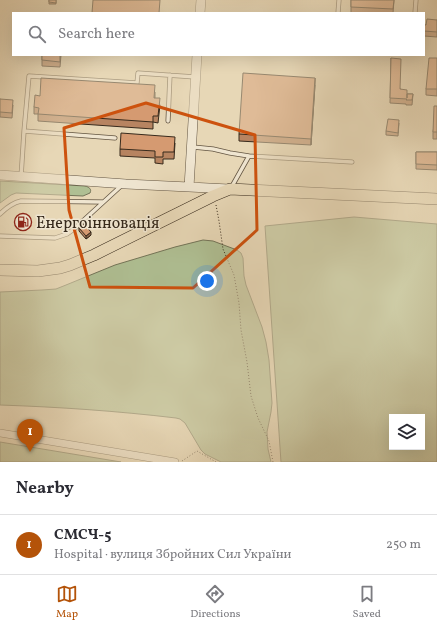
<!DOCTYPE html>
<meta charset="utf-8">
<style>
:root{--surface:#fff;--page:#f7f7f7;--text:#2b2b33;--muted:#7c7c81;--line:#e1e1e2;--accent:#b45309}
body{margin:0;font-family:Vollkorn,serif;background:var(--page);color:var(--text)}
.controls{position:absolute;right:12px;bottom:12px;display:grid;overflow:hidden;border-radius:0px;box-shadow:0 4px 16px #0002}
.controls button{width:36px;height:36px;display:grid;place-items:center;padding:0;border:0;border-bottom:1px solid var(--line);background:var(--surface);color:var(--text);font:20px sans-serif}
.you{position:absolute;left:207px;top:281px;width:14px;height:14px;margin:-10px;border:3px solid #fff;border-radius:50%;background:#1a73e8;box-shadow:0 0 0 6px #1a73e833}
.badge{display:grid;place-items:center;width:26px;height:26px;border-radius:50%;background:var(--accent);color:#fff;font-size:13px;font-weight:700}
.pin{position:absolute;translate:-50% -33px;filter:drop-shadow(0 1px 2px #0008)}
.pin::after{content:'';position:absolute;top:21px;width:14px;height:12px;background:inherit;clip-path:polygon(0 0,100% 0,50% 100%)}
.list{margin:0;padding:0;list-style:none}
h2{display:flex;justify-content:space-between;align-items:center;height:52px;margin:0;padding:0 16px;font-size:17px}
h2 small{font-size:13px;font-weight:400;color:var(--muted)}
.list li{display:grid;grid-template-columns:26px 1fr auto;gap:12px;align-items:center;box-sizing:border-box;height:60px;padding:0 16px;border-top:1px solid var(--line)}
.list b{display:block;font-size:15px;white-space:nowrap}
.list p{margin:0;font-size:13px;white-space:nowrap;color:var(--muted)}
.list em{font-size:13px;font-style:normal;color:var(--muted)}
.icon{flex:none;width:22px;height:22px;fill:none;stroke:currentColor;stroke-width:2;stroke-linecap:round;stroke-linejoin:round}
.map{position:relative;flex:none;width:437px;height:462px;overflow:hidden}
.search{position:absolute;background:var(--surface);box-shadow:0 4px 16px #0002;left:12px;right:12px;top:12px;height:44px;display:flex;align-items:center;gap:10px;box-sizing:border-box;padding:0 14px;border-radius:0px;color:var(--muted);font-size:15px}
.sheet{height:112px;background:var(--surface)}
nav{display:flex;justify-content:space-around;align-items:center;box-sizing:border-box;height:56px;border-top:1px solid var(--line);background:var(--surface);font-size:11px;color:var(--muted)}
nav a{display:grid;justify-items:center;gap:2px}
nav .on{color:var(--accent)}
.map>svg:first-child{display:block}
</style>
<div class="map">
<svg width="437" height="462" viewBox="0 0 437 462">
<rect width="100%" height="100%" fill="#e7d7b6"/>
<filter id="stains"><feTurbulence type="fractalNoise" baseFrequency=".005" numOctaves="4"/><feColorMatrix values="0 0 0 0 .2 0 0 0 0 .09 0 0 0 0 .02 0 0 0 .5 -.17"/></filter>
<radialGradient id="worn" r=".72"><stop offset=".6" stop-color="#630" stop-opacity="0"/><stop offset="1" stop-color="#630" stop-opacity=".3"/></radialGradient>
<!-- green -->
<path fill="#afbf93" stroke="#737458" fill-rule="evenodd" d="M0,181L85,186C89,187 92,189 90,193L83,196L16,193L11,195L0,203Z
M354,217L437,224V462H281L265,226ZM392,417H422V447H392Z
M203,240L213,241L237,250L241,253L243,258L244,276L246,285L262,327L266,342L269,360L272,403L271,412L267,432L268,449L271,462H221L205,454L201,450L185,423L180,419L176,418C117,411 59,407 0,405V292L42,290L56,289L66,285L115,265L175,247Z
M0,442L121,462H0Z"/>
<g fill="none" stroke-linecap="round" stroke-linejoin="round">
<!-- service casing -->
<g stroke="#635542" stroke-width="5">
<path id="service" d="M338,13L339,0
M415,13L416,0
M168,121L170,75
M24,131L29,76L137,83L138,73L195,77
M193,147L213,149L230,153L249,156
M21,177L24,131L115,138
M231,188L249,156L352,162
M0,214C6,208 12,203 21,201L103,202
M0,236L55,238L67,234L74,229L121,186"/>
</g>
<!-- minor casing -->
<g stroke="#635542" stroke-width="8">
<path id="minor" d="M0,433L175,462"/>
</g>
<!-- tertiary casing -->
<g stroke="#635542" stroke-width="10">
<path id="tertiary" d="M200,13L201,0
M197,55L189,187L229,189
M0,175L126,184L189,187"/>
</g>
<!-- primary casing -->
<g stroke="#372a1c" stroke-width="12">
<path id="primary" d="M0,270L38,271L60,268L70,265L94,255L213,196L230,189L437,199"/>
</g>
<!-- path -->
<path stroke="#372a1c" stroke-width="1" stroke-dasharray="1 2" stroke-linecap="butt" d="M216,205L219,221L223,249L234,275L239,303L241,330L247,362L251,396L258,418L269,441L273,462
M182,461L197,451L216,462"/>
<!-- service -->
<use href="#service" stroke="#efe5d0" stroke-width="3.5"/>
<!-- minor -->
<use href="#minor" stroke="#efe5d0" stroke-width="7"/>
<!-- tertiary -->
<use href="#tertiary" stroke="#efe5d0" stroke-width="9"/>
<!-- primary -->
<use href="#primary" stroke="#e7d7b6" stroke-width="11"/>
</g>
<!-- wall -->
<path fill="#b78461" stroke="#372a1c" d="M49,0H56V4H49Z
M351,0H394L393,13H351Z
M437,20V37L424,36V25H426Z
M42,55H61L60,67L42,66Z
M391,58L400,89L407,94H413L412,105H406V104L390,103Z
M437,58V96L426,95V89Z
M315,85L311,145L239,141V134Z
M155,92V98L160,105L158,123L153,122V129L38,121V114H34V107L40,96Z
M0,99L13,105L12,118L0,117Z
M437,106V139H433V132Z
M399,123L398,136L386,135V131Z
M175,143L174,159H163V164L155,163V158L120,156V149Z
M416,152H437V170L416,169Z
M79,228L91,235L86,239L79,231Z"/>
<!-- shaded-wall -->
<path fill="#956c4f" stroke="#372a1c" d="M315,78V85L311,145V139Z
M91,232V235L86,239V236Z"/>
<!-- building -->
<path fill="#d59a71" stroke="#372a1c" d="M49,0H56V3L49,2Z
M93,0H160L159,13H92Z
M351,0H394L393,9L351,7Z
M427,19L437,20V32L424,31V25H426Z
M42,55H60V62L42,60Z
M391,58L401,59L400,89L407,90V98V94H413L412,100H406L407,99L390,98Z
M429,58H437V89H426Z
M243,73L315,78L311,139L239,134Z
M41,78L155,85L154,98H160L158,116H153V122L38,114L39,108L34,107L35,95L40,96Z
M0,99L13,100L12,113L0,112Z
M434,106H437V132H433Z
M388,119L399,120L398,133L386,131Z
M121,133L175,137L174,152H163V157H155V151L120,149Z
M416,152H437V165L416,164Z
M84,224L91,232L86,236L79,228Z"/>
<!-- marked area -->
<path d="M0 0H437V462H0ZM146,103L255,135L257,230L193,288L90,287L69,210L64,128Z" fill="#e7d7b6" fill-opacity=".55" fill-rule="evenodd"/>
<path fill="none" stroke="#cd520e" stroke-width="3" stroke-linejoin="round" d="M146,103L255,135L257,230L193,288L90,287L69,210L64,128Z"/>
<!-- icons -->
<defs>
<g id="fuel-ring" transform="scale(0.9)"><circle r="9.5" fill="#efe5d0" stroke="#8f2418" stroke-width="1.5"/><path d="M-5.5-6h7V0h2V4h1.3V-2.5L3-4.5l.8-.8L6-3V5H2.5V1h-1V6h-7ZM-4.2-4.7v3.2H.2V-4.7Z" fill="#8f2418"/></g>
</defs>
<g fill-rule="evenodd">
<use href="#fuel-ring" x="23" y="222"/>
</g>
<g text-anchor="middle" stroke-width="3" stroke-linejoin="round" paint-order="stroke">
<!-- poi labels -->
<g font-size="16" fill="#372a1c" stroke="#efe5d0" text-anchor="start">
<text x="36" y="228">Енергоінновація</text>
</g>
</g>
<rect width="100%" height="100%" filter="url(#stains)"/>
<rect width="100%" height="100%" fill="url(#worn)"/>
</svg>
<div class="controls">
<button><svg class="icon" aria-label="layers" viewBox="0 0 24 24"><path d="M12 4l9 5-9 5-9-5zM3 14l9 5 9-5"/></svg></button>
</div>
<div class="you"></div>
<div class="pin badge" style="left:30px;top:452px">1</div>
<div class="search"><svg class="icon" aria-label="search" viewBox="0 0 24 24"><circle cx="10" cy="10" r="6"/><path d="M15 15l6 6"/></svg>Search here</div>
</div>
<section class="sheet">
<h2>Nearby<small></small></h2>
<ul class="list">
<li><span class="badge">1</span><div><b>СМСЧ-5</b><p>Hospital · вулиця Збройних Сил України</p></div><em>250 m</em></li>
</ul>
</section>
<nav>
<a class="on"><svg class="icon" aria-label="map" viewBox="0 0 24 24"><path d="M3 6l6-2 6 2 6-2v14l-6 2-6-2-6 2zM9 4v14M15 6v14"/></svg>Map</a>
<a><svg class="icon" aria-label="directions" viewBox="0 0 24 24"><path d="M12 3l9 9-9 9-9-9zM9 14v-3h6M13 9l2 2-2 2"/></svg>Directions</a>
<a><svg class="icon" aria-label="saved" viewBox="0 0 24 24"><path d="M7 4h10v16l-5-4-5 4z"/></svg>Saved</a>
</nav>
